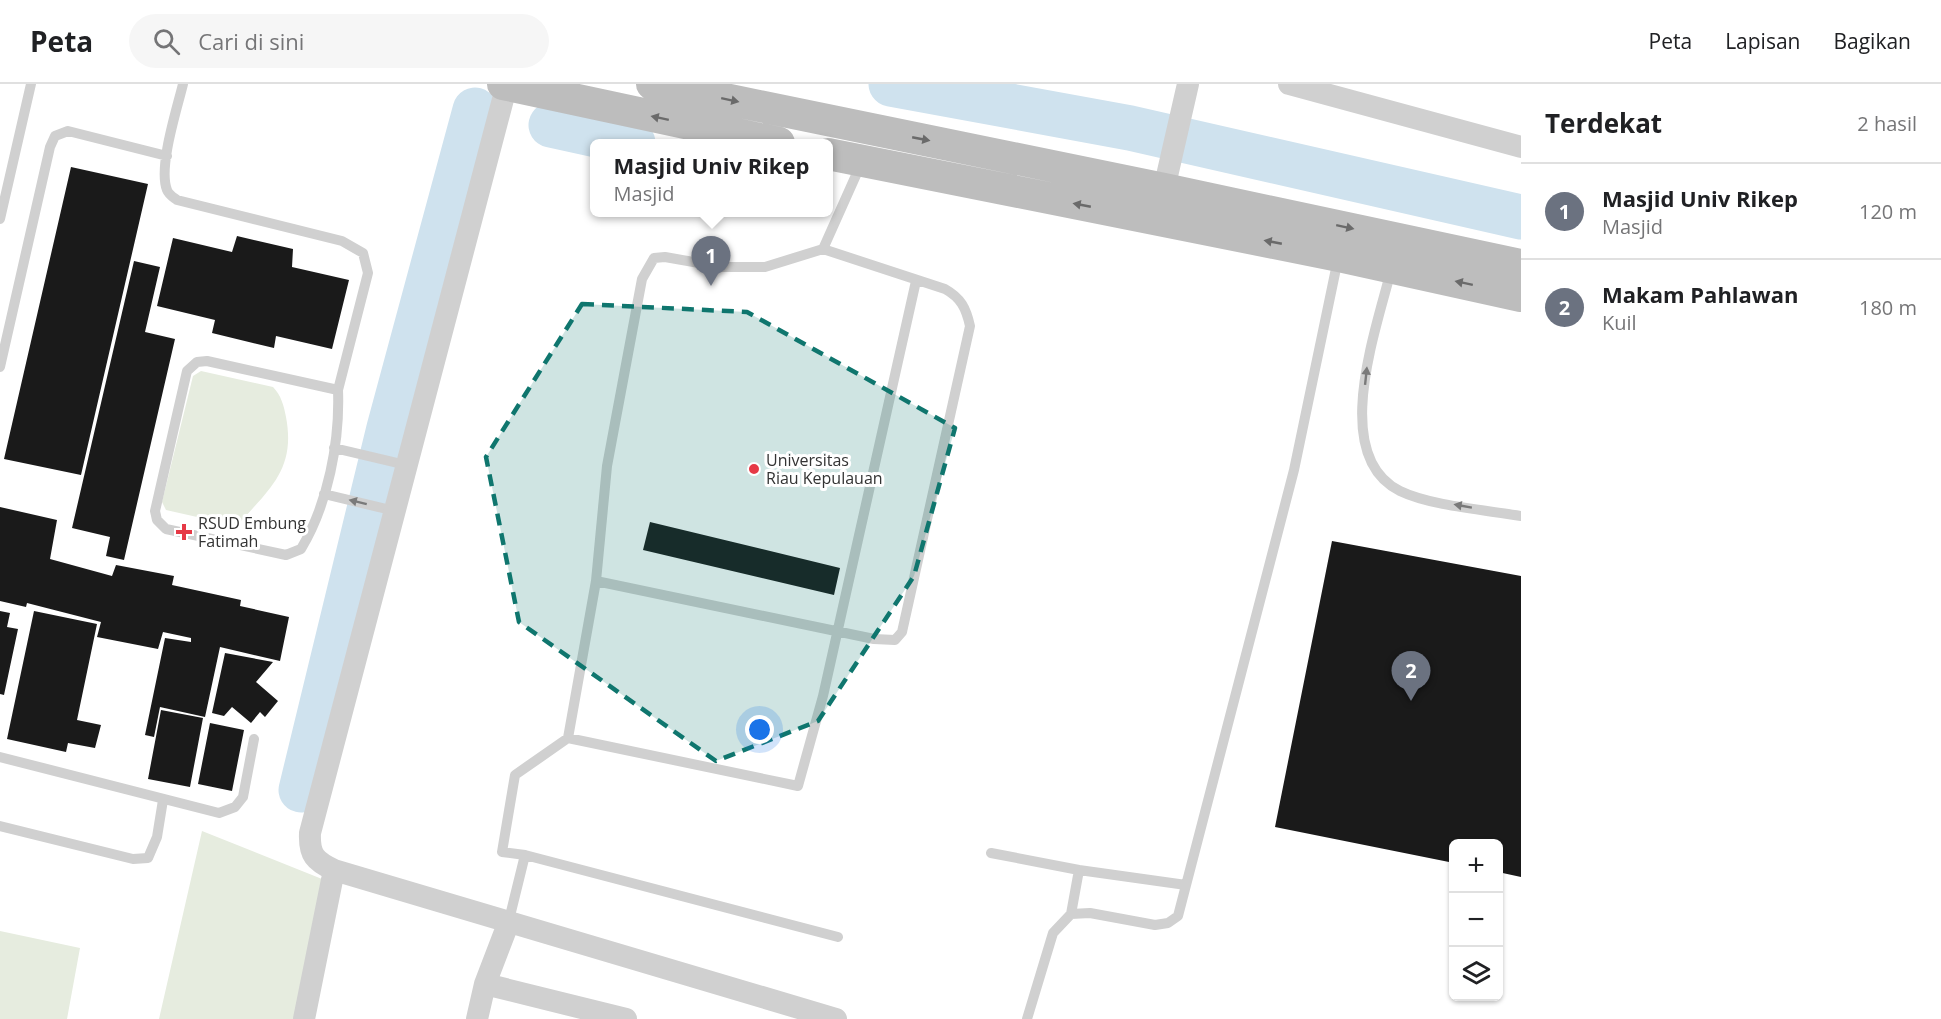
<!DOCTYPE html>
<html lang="id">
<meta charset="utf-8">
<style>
:root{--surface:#fff;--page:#f6f6f6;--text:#202124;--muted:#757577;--line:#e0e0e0;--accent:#2563eb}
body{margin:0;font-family:"Open Sans",sans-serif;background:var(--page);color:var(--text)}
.controls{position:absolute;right:18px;bottom:18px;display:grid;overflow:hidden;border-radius:9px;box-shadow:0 2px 4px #0004}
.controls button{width:54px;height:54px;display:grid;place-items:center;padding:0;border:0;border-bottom:2px solid var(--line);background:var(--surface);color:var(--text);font:30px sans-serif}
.you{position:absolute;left:760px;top:646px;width:21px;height:21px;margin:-15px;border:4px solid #fff;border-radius:50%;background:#1a73e8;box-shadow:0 0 0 9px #1a73e833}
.badge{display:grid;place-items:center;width:39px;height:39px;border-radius:50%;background:var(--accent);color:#fff;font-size:20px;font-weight:700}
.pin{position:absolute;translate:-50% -50px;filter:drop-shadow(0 2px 3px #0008)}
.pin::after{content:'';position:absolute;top:32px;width:21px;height:18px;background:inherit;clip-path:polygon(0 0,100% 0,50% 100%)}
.popup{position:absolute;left:590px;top:55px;width:243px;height:78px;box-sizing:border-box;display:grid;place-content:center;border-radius:9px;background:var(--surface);filter:drop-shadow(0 2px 4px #0005);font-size:20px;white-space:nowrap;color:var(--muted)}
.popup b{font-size:22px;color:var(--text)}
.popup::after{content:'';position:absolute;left:50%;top:100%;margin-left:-12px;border:12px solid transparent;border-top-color:var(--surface)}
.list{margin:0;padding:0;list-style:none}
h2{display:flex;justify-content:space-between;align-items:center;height:78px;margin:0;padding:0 24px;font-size:26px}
h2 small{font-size:20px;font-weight:400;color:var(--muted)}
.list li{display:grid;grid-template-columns:39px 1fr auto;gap:18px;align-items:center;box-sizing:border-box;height:96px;padding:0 24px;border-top:2px solid var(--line)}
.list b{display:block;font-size:22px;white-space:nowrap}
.list p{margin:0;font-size:20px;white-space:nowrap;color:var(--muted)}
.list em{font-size:20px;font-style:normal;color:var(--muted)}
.icon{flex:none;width:33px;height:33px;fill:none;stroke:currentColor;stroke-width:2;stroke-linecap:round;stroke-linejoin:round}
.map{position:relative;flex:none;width:1521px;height:935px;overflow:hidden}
header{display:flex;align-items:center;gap:36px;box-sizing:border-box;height:84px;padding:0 30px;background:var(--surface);border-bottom:2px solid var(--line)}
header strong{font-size:28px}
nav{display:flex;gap:33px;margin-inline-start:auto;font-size:21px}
.search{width:420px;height:54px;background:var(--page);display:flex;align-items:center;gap:15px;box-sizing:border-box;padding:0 21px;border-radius:33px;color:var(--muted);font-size:22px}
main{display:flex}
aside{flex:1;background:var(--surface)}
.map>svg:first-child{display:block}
</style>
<header>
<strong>Peta</strong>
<div class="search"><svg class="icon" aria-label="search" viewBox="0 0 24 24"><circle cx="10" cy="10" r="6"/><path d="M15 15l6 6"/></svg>Cari di sini</div>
<nav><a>Peta</a><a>Lapisan</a><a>Bagikan</a></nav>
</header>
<main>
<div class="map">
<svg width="1521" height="935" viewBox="0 0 1521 935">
<rect width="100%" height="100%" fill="#fff"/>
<!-- green -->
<path fill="#e6ecdf" d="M201,287L273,303C281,311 284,322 286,333C296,386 269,405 237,442L166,426L162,418L193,292Z
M202,747L332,799L306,935H159Z
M0,847L80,864L67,935H0Z"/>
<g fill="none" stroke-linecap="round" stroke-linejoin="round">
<!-- river -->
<path stroke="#cfe2ee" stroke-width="45" d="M891,0L1130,44L1521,133
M551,41L633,59
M301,706L389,344L475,26"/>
</g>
<!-- building -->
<path fill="#1a1a1a" d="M71,83L148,100L81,391L4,375Z
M237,152L293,165L292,183L349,196L332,265L276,252L274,264L212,249L215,236L157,222L173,154L232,168Z
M134,177L160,183L145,248L175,255L124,476L106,472L110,453L72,444Z
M0,423L57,436L50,475L112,492L116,481L174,492L172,501L241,516L240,522L289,533L280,577L220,563L205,633L160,623L154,653L145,651L165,554L191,558V554L163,548L158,565L97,553L101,538L27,519L26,523L0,517Z
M650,438L840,484L834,511L643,466Z
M1332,457L1521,492V793L1498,788V760H1454V779L1275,743Z
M0,527L10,529L7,543L18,545L4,611L0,610Z
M34,527L97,540L77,636L101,641L95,664L68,659L66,668L7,655Z
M225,569L273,578L256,598L278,617L265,633L260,628L251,639L232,623L224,632L212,629Z
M161,626L203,634L190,703L148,695Z
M210,639L244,646L232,707L198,700Z"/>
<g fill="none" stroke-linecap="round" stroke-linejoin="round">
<!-- lane -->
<path stroke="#d0d0d0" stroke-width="10" d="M183,0C177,25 158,83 167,106C169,111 173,113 177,116L342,157L363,169L368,189L338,306
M0,135L31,0
M823,165L861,80
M1391,186C1377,244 1329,372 1400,407C1431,422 1486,426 1521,432
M207,277L338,306C340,358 328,420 301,465L286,471L166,445L157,436L155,427L187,287L197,278Z
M0,283L50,63L55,52L68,47L167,72
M334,364L406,381
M324,410L395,427
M568,654L596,497L607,382L642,195L654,174L665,173L722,183H765L823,165L945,205C961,214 966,224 970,242L902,548L895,556L874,555L596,497
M0,673L219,729L235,723L243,713L254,655
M0,742L133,775L148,774L157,753L163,716
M991,769L1079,786
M525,771L502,768L515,691L568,654L798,702L823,612L916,197
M1071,830L1079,786L1186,801
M508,840L525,771L838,853
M1027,935L1053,849L1071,830L1090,829L1155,841L1168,839L1178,832L1294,386L1338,175"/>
<!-- street -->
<path stroke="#d0d0d0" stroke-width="22" d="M507,0L310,749C309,771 315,777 334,786L836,935
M1289,0L1521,63
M1164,105L1188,0
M485,900L626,935
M304,935L334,786
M477,935L485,900L508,840"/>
<!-- secondary -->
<path stroke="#bdbdbd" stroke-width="32" d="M503,0L779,59
M652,0L1164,105L1521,181
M828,70L1339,172L1521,212"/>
</g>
<!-- one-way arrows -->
<defs><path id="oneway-solid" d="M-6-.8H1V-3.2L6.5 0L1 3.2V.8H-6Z" transform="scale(1.5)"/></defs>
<g fill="#6a6a6a">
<use href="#oneway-solid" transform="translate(730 16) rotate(12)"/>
<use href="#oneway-solid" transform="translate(660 34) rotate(-168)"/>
<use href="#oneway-solid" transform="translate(921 55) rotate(11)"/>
<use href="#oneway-solid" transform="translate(1082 121) rotate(-169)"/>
<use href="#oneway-solid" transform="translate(1345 143) rotate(12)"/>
<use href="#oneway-solid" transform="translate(1273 158) rotate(-169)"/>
<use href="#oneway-solid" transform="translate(1464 199) rotate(-168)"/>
</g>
<g fill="#7a7a7a">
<use href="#oneway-solid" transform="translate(1366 292) rotate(-84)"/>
<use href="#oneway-solid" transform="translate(358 418) rotate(-166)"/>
<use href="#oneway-solid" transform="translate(1463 422) rotate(-170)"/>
</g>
<!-- marked area -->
<path fill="#0f766e" fill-opacity="0.2" stroke="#0f766e" stroke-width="4.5" stroke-dasharray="12 8" stroke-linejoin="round" d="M582,220L747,228L955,344L914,492L818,637L716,677L519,538L486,373Z"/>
<!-- markers -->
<g fill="#e63946" stroke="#fff" stroke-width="2">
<circle cx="754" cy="385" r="6"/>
<path d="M181 439h6v6h6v6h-6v6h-6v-6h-6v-6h6z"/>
</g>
<g text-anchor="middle" stroke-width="6" stroke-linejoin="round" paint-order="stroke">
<!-- poi labels -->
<g font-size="16" fill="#333" stroke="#fff" text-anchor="start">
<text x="766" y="382">Universitas<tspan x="766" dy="18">Riau Kepulauan</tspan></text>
<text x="198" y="445">RSUD Embung<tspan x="198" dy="18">Fatimah</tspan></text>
</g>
</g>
</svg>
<div class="controls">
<button>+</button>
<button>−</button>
<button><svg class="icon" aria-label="layers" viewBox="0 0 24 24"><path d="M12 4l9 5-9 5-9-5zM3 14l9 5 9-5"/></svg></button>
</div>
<div class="you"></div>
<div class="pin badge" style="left:711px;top:202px;background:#6b7280">1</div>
<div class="popup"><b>Masjid Univ Rikep</b>Masjid</div>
<div class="pin badge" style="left:1411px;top:617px;background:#6b7280">2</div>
</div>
<aside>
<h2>Terdekat<small>2 hasil</small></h2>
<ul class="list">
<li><span class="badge" style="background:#6b7280">1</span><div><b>Masjid Univ Rikep</b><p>Masjid</p></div><em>120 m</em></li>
<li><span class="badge" style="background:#6b7280">2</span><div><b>Makam Pahlawan</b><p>Kuil</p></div><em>180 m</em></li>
</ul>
</aside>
</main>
